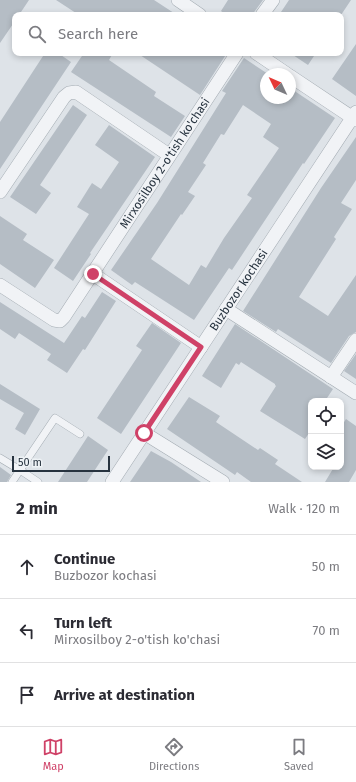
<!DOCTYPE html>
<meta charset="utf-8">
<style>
:root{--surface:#fff;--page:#f7f7f7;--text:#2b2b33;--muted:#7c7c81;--line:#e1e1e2;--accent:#cf4167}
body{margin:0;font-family:"Fira Sans",sans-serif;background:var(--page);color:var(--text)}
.controls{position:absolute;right:12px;bottom:12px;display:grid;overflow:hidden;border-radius:8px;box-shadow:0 2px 6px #0003}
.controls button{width:36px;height:36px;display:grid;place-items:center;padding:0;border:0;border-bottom:1px solid var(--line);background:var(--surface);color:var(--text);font:20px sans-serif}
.compass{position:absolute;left:260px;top:68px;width:36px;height:36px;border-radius:50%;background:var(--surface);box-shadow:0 2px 6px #0003;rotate:314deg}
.scale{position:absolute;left:12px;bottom:10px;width:98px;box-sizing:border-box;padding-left:4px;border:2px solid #27333f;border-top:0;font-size:11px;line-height:14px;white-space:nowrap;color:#27333f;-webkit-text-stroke:3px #eef2f5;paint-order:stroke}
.stop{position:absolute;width:12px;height:12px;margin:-9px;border:3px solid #cf4167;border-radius:50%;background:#fff}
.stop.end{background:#cf4167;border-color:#fff;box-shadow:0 1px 4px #0008}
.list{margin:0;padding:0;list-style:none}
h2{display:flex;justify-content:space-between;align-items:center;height:52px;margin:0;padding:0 16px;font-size:17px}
h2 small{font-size:13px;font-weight:400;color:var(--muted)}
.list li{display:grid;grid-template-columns:26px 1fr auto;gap:12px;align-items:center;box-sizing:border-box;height:64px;padding:0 16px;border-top:1px solid var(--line)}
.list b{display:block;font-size:15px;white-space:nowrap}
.list p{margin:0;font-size:13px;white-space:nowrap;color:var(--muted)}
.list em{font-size:13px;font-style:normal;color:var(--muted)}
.icon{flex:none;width:22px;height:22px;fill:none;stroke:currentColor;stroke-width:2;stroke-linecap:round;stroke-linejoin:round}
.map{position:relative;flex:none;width:356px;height:482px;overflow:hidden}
.search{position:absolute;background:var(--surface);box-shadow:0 2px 6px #0003;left:12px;right:12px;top:12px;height:44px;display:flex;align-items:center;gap:10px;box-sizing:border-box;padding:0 14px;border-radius:8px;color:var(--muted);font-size:15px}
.sheet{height:244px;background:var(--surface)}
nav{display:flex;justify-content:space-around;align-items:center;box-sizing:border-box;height:56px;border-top:1px solid var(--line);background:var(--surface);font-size:11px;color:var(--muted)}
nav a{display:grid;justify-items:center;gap:2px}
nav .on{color:var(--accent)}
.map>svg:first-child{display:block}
</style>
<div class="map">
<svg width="356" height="482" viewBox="0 0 356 482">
<rect width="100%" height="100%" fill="#dee3e8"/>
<!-- building -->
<path fill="#b5bdc5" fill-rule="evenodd" d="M0,0H29L19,15H15V21L0,43Z
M56,0H154L177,15H79Z
M228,0H263L252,15H226L221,11Z
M289,0H351L341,15H279Z
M356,44V96L332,79Z
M45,53H58L71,62L0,169V122Z
M84,53H113L109,60L156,92L154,96L185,116L171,137L71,72Z
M137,53H227L200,95Z
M290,53H316L308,65Z
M244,58L268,74H266V98H290V88L335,118L304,164L303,163L232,270L229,268L194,320L135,282L132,285L111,270L157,203L226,93L222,91ZM243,105L271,124L263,137L279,148L247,195L252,198L224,238L206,268L201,265L189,285L151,259L181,214L182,215L195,196L188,192L206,165L203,163L221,134L224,135Z
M73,105L87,115L40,185L51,193L36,214L10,197Z
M109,125L155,157L90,253L91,254L73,281L54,268L89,214L77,207L92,183L101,189L119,162L95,145Z
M356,137V180L341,203L352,209L334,237L336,239L299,297L328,316L356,275V332L349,336L331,363L278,329L276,332L243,311L321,188Z
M0,216L27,234L23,240L54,260L35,288L0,264Z
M102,292L116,301L85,350L83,349L67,373L47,360L51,354L19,333L15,339L0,329V302L64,343L82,316L85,318Z
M152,323L181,343L121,434L97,418L142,350L136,346Z
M235,324L333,389L325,401H311V430L305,439L260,411L276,386L275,385V384L241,362L239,365L236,363L221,388L202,376Z
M356,354V379L344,371Z
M0,384L40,409L25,435L15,429L24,413L0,399Z
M189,397L220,416L216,422L258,450L260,448L278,460L275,464L302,482H251L237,472L235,475L167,429Z
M346,419L356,426V470L349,482H325L334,467H341V427Z
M88,436L108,450L87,482H58Z
M151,451L171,462L201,482H130Z
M0,467L11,475L7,482H0Z"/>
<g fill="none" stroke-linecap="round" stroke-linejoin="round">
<!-- service casing -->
<g stroke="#a3abb2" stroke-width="8">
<path id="service" d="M0,458L20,470L55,418L80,434
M12,482L20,470L38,482"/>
</g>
<!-- minor casing -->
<g stroke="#a3abb2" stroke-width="14">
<g id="minor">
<path d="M178,0L200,15"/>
<path d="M262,15L273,0"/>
<path d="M256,53L287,74"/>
<path d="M290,76L356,120"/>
<path d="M0,192L64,97L69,93L76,92L169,155"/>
<path d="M93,274L201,347"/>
<path id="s1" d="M0,285L54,320L60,321L64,317L237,53"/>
<path d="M226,309L356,393"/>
<path d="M331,377L356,340"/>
<path d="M144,433L223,482"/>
<path id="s2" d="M112,482L356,112"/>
</g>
</g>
<!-- service -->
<use href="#service" stroke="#f1f3f6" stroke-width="7"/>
<!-- minor -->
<use href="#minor" stroke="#f1f3f6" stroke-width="13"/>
</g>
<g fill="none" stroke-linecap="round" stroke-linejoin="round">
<!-- route -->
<path stroke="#cf4167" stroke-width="5" d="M93,274L201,347L144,433"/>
</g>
<g text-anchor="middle" stroke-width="4" stroke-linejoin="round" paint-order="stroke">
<!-- street labels -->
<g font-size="12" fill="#27333f" stroke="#eef2f5">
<text dy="4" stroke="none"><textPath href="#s1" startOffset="260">Mirxosilboy 2-o'tish ko'chasi</textPath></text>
<text dy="4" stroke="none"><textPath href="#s2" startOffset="230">Buzbozor kochasi</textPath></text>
</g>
</g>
</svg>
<div class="controls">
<button><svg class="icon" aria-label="locate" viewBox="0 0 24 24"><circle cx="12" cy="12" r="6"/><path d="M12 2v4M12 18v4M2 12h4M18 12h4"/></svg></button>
<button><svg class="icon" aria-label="layers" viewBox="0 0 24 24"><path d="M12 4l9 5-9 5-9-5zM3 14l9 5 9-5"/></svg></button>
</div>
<svg class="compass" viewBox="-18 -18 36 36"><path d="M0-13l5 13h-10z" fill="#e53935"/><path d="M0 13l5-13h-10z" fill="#7c7c81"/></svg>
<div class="scale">50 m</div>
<div class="stop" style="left:144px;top:433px"></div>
<div class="stop end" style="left:93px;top:274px"></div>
<div class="search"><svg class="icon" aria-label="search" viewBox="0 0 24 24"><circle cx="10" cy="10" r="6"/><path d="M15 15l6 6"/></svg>Search here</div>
</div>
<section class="sheet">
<h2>2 min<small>Walk · 120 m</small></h2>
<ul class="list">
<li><svg class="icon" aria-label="ahead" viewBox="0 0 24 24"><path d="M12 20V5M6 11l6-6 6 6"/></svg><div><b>Continue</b><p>Buzbozor kochasi</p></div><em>50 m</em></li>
<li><svg class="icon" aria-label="left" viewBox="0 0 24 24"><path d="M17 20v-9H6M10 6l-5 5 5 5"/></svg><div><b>Turn left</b><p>Mirxosilboy 2-o'tish ko'chasi</p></div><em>70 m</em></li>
<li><svg class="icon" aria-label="arrive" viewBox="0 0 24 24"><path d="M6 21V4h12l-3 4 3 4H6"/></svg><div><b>Arrive at destination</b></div></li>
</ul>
</section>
<nav>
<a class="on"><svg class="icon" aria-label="map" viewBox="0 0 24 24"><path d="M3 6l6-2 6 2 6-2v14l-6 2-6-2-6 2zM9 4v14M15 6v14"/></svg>Map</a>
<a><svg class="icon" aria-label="directions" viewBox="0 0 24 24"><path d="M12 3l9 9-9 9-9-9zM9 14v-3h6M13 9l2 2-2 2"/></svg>Directions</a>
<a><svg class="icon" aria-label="saved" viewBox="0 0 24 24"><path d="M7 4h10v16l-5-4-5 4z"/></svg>Saved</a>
</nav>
